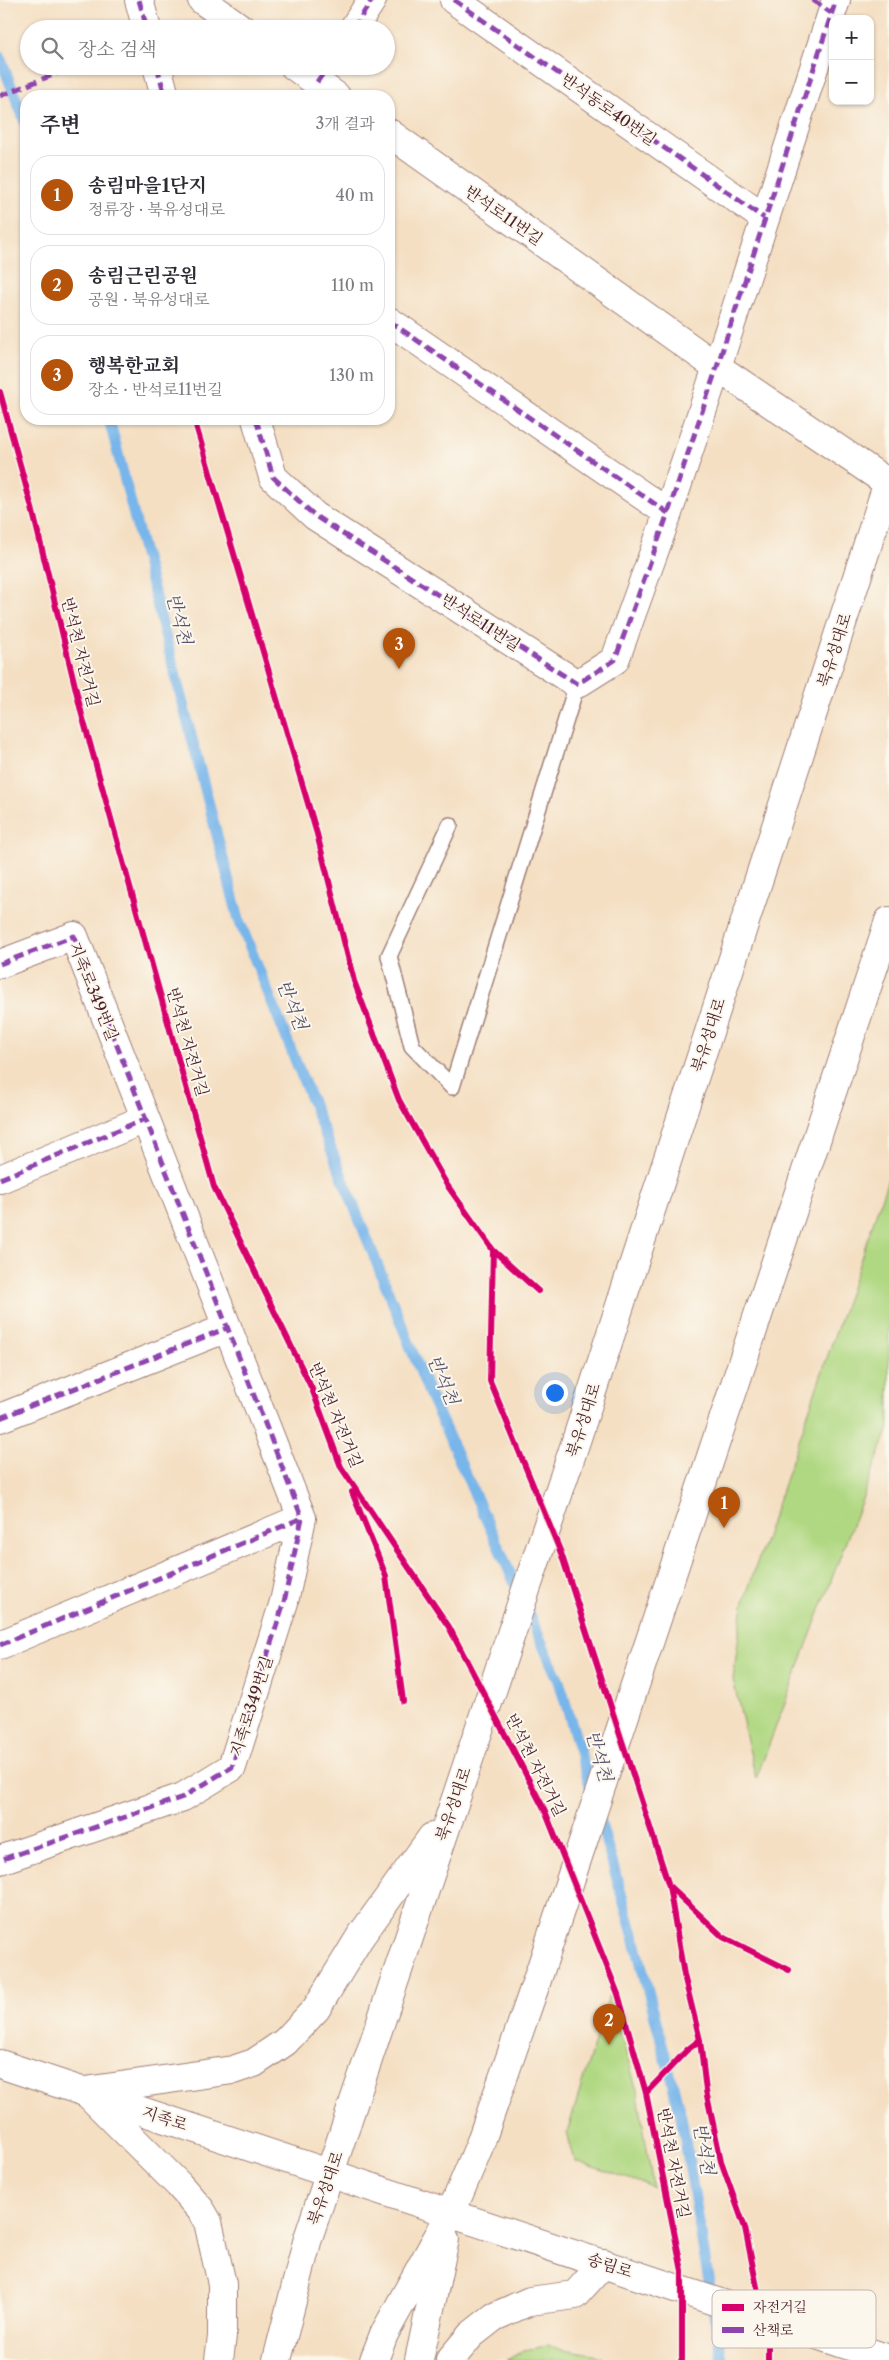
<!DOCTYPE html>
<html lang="ko">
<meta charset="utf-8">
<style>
:root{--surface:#fff;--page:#f2f2f3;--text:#2b2b33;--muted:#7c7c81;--line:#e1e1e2;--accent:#b45309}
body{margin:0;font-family:"Libre Caslon Text","Noto Serif KR",serif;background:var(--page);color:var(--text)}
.controls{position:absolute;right:15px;top:15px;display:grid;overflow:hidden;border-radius:10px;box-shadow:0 1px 4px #0004}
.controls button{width:45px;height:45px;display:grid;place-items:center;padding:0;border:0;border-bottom:1px solid var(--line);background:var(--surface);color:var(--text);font:25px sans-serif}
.you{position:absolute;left:554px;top:1392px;width:18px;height:18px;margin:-12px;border:4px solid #fff;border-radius:50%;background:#1a73e8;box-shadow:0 0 0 8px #1a73e833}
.badge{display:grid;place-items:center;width:32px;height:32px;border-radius:50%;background:var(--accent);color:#fff;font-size:16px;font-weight:700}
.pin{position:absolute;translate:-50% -41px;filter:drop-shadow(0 1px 2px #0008)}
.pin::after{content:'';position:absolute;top:26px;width:18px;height:15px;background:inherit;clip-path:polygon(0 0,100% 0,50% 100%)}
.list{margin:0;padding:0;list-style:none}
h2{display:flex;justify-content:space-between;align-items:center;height:65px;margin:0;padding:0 20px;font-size:21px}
h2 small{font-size:16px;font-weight:400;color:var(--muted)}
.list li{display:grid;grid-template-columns:32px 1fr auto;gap:15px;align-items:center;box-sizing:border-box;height:80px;margin:0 10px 10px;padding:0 10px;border:1px solid var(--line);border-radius:20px}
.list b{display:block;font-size:19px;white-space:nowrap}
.list p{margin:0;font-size:16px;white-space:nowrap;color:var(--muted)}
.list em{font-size:16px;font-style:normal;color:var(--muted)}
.icon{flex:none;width:28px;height:28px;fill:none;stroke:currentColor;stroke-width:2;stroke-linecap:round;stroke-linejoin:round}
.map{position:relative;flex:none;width:889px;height:2360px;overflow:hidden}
.search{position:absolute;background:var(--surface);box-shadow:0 1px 4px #0004;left:20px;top:20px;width:375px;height:55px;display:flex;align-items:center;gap:12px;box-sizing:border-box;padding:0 18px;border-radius:28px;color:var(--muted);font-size:19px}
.panel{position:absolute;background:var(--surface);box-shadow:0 1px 4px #0004;left:20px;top:90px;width:375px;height:335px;border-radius:20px}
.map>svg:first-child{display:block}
</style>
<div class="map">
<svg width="889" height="2360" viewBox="0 0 889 2360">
<rect width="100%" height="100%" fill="#fbf7ec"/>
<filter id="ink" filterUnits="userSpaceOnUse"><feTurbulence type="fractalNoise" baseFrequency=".02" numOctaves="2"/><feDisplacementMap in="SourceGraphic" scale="10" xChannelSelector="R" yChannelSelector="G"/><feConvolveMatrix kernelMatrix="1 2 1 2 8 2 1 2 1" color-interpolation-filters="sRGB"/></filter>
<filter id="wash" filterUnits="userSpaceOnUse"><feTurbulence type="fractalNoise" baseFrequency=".0096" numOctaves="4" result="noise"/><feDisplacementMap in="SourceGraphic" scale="20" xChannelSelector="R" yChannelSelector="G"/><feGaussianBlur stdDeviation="1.12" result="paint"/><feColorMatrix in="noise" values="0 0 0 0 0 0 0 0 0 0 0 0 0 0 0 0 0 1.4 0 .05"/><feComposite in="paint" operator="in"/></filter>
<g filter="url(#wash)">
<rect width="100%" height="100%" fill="#f4dfc3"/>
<!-- green -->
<path fill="#b0d882" stroke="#7d7c56" d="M889,1176V1428L756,1779L733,1679L743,1604Z
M609,1995L638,2094L653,2187L575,2161L567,2133Z
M547,2346L593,2354L608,2360H507L524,2350Z"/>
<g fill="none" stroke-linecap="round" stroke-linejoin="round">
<!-- stream -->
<path stroke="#77b5ea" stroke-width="11" d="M0,57L26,125
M109,419L239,920L429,1393L559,1681L593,1796
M598,1814L635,1941L681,2116L722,2360"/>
</g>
</g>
<g filter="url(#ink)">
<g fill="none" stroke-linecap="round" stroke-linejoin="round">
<!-- service casing -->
<g stroke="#9f7f77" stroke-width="18">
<path id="service" d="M450,825L389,956L412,1046L452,1087L577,684"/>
</g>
<!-- minor casing -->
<g stroke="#9f7f77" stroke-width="30">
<path id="minor" d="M139,0L147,29
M202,0L242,29
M454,0L764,218
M353,29L372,0
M157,66L165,96
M294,66L336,96
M389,133L717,367L888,483
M389,321L668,513
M256,419L273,477L315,516L577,684L615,660L668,513L717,367L836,0
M0,964L74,936L302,1518L284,1602L232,1767L183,1797L0,1860
M0,1179L145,1119
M0,1418L227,1328
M0,1645L302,1518
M0,2064L889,2359"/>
</g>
<!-- primary casing -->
<g stroke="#9f7f77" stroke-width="30">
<path id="primary" d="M85,2091L233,2070L254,2063L285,2042L316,2009L360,1937L432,1837
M85,2091L179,2185L201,2210L208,2222L222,2284V2336L219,2360
M277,2360L308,2238L574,1447L889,479
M374,2360L384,2334L451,2213L480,2144L535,1986L889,921
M419,2360L445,2239
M450,2360L471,2335L494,2317L530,2301L575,2295L604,2263"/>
</g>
<!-- service -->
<use href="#service" stroke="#fff" stroke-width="15"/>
<!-- minor -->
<use href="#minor" stroke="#fff" stroke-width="28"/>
<!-- primary -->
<use href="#primary" stroke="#fff" stroke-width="28"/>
<!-- quiet -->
<path stroke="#8e44ad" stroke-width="5" stroke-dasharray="10 5" stroke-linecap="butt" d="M139,0L147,29
M454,0L764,218
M813,0L831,13
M353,29L372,0
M157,66L165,96
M317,82L328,66
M0,96L75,66
M389,321L668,513
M256,419L273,477L315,516L577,684L615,660L668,513L717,367L836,0
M0,964L74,936L302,1518L284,1602L232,1767L183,1797L0,1860
M0,1179L145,1119
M0,1418L227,1328
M0,1645L302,1518"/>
<!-- cycleway casing -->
<g stroke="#fbf7ec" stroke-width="9">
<path id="cycleway" d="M0,392L32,508L82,715L214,1187L312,1389L341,1467L449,1627L545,1811L618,1994L646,2093L682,2271V2360
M194,419L317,834L354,981L399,1100L447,1185L493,1250L538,1291
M493,1250L490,1381L561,1553L669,1886L684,1975L700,2040L706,2091L721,2161L745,2228L768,2341V2360
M352,1492L386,1576L403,1701
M669,1886L723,1937L789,1970
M646,2093L687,2050L700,2040"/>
</g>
<!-- cycleway -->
<use href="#cycleway" stroke="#d6006c" stroke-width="6"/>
</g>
</g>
<g text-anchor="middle" stroke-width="4" stroke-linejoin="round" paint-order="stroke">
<!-- street labels -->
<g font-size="16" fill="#4a1f2b" stroke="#fbf7ec">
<text transform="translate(609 109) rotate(35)" y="6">반석동로40번길</text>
<text transform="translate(504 215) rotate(35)" y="6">반석로11번길</text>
<text transform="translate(481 622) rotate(33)" y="6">반석로11번길</text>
<text transform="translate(834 650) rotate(-72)" y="6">북유성대로</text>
<text transform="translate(81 652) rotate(76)" y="6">반석천 자전거길</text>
<text transform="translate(94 991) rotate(68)" y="6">지족로349번길</text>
<text transform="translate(708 1035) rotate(-72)" y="6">북유성대로</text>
<text transform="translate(188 1042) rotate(74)" y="6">반석천 자전거길</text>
<text transform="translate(336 1415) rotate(67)" y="6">반석천 자전거길</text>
<text transform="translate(583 1420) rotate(-72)" y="6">북유성대로</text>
<text transform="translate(251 1706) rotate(-72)" y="6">지족로349번길</text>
<text transform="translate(536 1765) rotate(63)" y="6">반석천 자전거길</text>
<text transform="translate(453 1804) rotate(-71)" y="6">북유성대로</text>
<text transform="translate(165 2118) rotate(18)" y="6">지족로</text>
<text transform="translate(674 2163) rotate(79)" y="6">반석천 자전거길</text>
<text transform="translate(325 2188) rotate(-71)" y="6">북유성대로</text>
<text transform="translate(610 2265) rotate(18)" y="6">송림로</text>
</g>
<!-- water labels -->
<g font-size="18" font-style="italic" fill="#5a546e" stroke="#fbf7ec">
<text transform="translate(179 619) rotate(75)" y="6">반석천</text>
<text transform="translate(292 1005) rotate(68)" y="6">반석천</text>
<text transform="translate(443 1380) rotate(67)" y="6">반석천</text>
<text transform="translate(599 1756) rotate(74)" y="6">반석천</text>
<text transform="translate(704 2149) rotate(80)" y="6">반석천</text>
</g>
</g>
<!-- legend -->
<rect x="712" y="2290" width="164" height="58" rx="8" fill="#fbf7ec" stroke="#c6b6b2" stroke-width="1"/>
<rect x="722" y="2304" width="22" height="7" fill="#d6006c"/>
<rect x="722" y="2327" width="22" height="6" fill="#8e44ad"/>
<g font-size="14" fill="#4a1f2b">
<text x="753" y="2312">자전거길</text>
<text x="753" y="2335">산책로</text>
</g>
</svg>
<div class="controls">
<button>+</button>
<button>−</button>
</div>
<div class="you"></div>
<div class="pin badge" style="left:724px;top:1528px">1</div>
<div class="pin badge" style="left:609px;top:2045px">2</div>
<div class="pin badge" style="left:399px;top:669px">3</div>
<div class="search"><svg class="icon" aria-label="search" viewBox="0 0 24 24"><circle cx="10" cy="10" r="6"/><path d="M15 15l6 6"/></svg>장소 검색</div>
<section class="panel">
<h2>주변<small>3개 결과</small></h2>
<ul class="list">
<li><span class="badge">1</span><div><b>송림마을1단지</b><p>정류장 · 북유성대로</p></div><em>40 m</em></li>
<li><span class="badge">2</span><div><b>송림근린공원</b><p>공원 · 북유성대로</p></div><em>110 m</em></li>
<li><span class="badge">3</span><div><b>행복한교회</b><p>장소 · 반석로11번길</p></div><em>130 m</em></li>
</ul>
</section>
</div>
